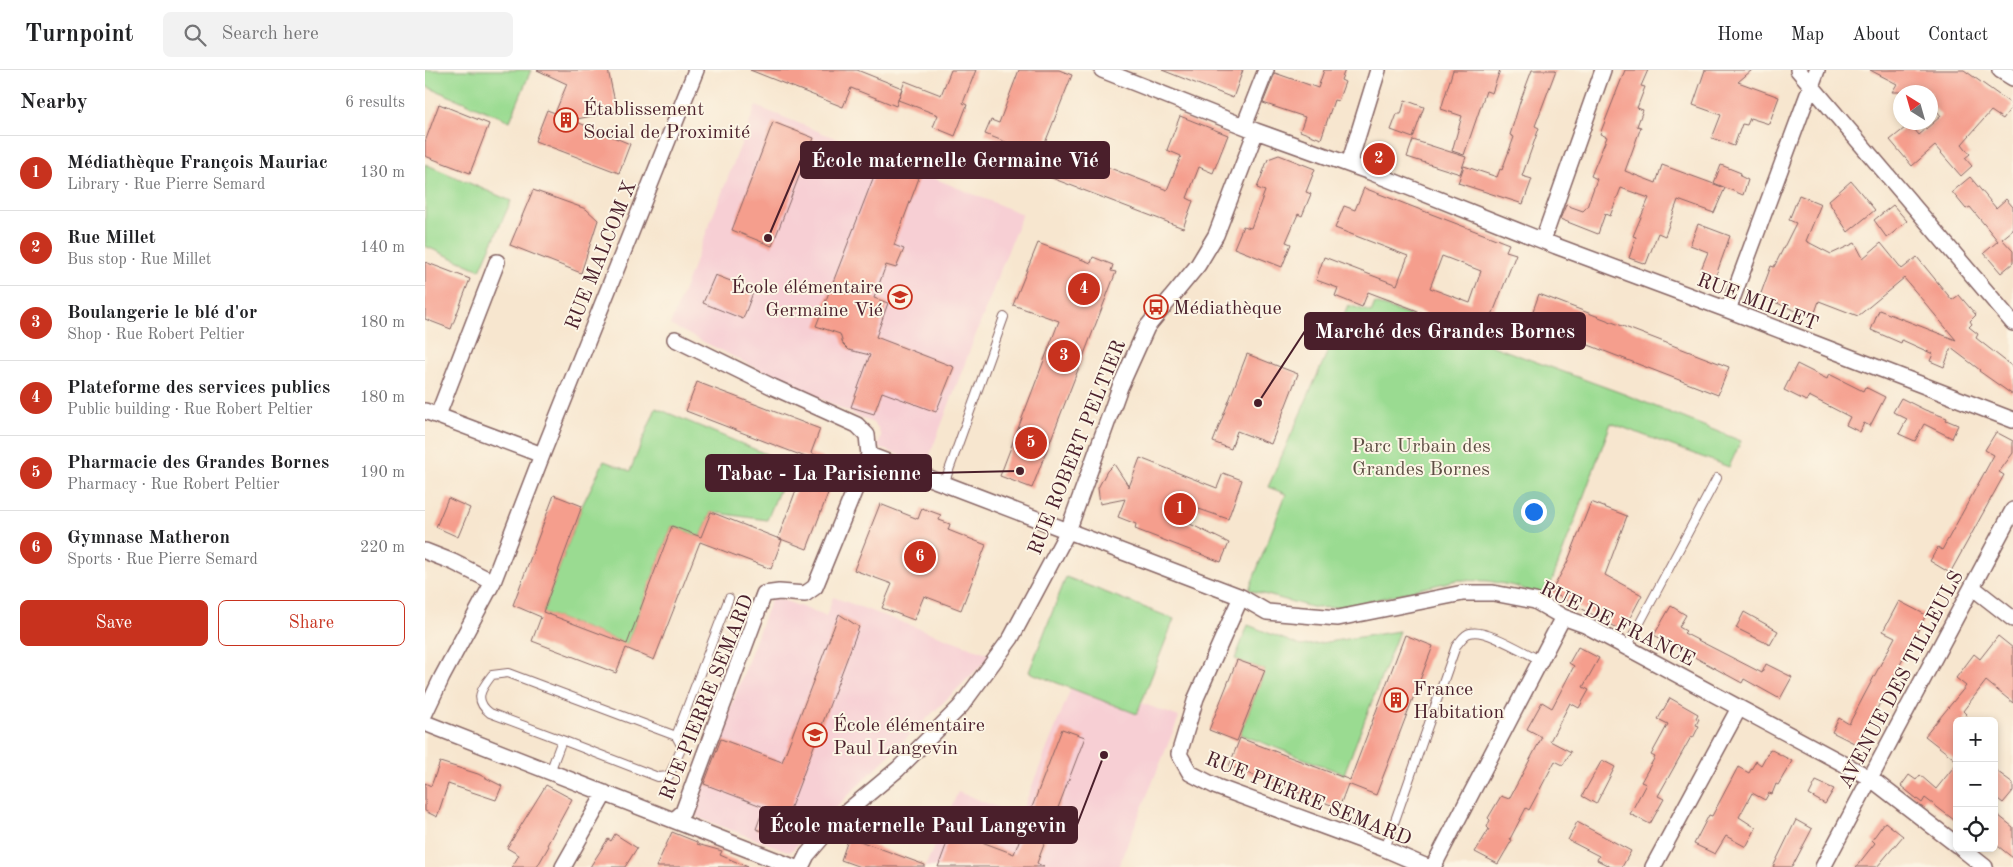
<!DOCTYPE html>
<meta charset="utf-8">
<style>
:root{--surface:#fff;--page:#f2f2f2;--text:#202124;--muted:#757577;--line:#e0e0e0;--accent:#c8321e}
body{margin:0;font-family:"Old Standard TT",serif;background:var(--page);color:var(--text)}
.controls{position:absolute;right:15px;bottom:15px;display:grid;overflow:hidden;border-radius:8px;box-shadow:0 2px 8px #0003}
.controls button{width:45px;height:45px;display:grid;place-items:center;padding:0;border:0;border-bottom:1px solid var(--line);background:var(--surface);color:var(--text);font:25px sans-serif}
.compass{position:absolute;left:1468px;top:15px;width:45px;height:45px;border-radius:50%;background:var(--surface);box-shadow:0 2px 8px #0003;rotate:323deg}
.you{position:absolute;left:1108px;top:441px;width:18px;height:18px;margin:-12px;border:4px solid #fff;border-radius:50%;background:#1a73e8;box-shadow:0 0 0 8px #1a73e833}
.badge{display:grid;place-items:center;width:32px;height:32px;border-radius:50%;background:var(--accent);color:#fff;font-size:16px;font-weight:700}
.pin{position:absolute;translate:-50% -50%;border:2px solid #fff;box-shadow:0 1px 5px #0006}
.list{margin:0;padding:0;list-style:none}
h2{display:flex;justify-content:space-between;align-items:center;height:65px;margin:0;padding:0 20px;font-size:21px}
h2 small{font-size:16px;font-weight:400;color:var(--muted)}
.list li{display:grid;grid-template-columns:32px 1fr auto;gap:15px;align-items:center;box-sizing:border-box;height:75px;padding:0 20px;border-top:1px solid var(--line)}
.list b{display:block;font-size:19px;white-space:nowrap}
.list p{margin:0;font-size:16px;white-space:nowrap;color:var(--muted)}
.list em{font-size:16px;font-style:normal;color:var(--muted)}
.actions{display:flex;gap:10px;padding:15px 20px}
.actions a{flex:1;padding:11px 0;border:1px solid var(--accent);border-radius:8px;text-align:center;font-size:18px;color:var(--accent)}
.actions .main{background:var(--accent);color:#fff}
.icon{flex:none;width:28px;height:28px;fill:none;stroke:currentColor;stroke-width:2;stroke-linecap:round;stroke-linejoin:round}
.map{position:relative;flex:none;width:1588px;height:797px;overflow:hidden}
header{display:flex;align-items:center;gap:30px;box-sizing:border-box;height:70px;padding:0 25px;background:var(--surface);border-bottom:1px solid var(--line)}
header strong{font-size:24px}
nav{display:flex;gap:28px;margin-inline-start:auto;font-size:18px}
.search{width:350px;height:45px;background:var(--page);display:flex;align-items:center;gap:12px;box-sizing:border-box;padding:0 18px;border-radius:8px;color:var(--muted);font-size:19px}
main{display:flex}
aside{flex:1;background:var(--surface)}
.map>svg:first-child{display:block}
</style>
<header>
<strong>Turnpoint</strong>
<div class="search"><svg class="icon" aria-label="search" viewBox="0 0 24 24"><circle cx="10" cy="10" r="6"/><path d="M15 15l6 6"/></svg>Search here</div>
<nav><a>Home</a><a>Map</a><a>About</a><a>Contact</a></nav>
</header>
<main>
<aside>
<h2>Nearby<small>6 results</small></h2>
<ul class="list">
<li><span class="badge">1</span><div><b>Médiathèque François Mauriac</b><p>Library · Rue Pierre Semard</p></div><em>130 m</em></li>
<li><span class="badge">2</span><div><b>Rue Millet</b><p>Bus stop · Rue Millet</p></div><em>140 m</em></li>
<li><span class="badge">3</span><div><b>Boulangerie le blé d'or</b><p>Shop · Rue Robert Peltier</p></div><em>180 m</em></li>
<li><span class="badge">4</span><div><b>Plateforme des services publics</b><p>Public building · Rue Robert Peltier</p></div><em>180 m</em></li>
<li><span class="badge">5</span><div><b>Pharmacie des Grandes Bornes</b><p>Pharmacy · Rue Robert Peltier</p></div><em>190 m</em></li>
<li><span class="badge">6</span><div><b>Gymnase Matheron</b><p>Sports · Rue Pierre Semard</p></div><em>220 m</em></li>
</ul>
<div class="actions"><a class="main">Save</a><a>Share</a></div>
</aside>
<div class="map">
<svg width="1588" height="797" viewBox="0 0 1588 797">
<rect width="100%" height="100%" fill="#fcf5e5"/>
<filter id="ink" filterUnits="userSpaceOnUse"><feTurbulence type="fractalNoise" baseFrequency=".02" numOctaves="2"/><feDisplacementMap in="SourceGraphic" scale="10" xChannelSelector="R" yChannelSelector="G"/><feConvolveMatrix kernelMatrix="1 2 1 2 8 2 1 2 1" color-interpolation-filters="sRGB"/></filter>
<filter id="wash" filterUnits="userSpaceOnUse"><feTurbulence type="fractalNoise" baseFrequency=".0096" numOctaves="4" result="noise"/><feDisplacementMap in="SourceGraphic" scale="20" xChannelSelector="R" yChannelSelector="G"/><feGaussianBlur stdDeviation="1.12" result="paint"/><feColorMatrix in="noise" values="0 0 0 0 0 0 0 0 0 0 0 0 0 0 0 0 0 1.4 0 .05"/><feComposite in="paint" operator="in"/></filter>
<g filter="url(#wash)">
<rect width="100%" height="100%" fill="#f7e6cf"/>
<!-- built -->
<path fill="#f7cfd4" d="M331,36L597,144L501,395L453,377L456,366L453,358L448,353L353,309L245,255Z
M347,526L401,546L408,527L567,585L365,782L266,745Z
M650,608L754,647L693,797H500L533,722L595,746Z"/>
<!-- green -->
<path fill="#9adb91" stroke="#727d5e" d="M0,0H106L85,51L0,16Z
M0,94L86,131L55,200L0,176Z
M950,233L1199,324L1316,371L1304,397L1186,353L1121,527L1090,516L1063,511L1032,510L920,537L890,538L824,520L861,424L843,417L848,406L923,235L946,242Z
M231,338L365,394L342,450L286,442L276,467L247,456L202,574L118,542L157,436L179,391L205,401Z
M641,507L749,549L712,644L604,602Z
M823,555L876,576L974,561L919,704L815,664L840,600L810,589Z"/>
<g id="blocks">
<!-- building -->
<path fill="#f59e8d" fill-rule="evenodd" d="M112,0H183L192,41L147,50L205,74L194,103L110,71L122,40L130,43L142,14Z
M325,0H432L477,18L471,36L426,18L418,37Z
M526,0H551L538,33L542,35L530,66L508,57L513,45L473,30L480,11L516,25Z
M594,0H634L647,5L620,73L742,120L756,86L742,80L755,46L803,65L788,103L774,97L762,128L768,131L758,158L595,96L601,80L560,64L566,50L574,53Z
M737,0H818L808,28Z
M899,0H920L916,10L920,12L913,31L909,30L896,69L875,61L880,47L838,33L850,3L893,18Z
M1028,0H1075L1067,23L1061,21L1039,85L1027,81L1037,46L1016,39Z
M1107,0H1131L1110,56L1114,58L1097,106L1107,109L1098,134L1033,113L1039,96L1072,107L1075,99L1077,100L1089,67L1085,65L1095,32Z
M1200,0H1223L1216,16L1220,17L1212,38L1218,40L1212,56L1216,57L1200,101L1231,113L1237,95L1300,118L1289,143L1253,130L1240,166L1233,163L1221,194L1204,188L1211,167L1208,166L1224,128L1196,118L1185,146L1180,144L1173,164L1135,149L1141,135L1158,141L1162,137L1172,109L1166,106L1182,67L1175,64Z
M1280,0H1327L1313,12L1354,27L1344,54L1325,48L1322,55L1317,54L1309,76L1287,68L1296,45L1268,35Z
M1445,0H1539L1588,35L1578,49L1566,41L1537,74L1545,84L1540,88L1547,96L1536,106L1510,76L1487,96L1465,70L1485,54L1494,65L1516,46L1506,33V22H1467L1472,14Z
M980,30L999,37L988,68L966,60L972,44H976Z
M14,34L64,54L45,103L0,86V72Z
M348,52L389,68L347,176L307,160Z
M988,70L1041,87L1035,104L982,87Z
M854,85L890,99L881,122L886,124L877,146L873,144L861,172L866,174L857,197L809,178L818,156L826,158L840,121L832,118L843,89Z
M454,93L494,108L469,175L479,179L471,198L461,195L449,228L463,233L451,267L529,297L511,342L457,322L449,344L426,337L445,285L424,280L418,274L415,264L391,256Z
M1296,95L1316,103L1315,106L1323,110L1318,125L1289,113Z
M1545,107L1571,138L1581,129L1588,137V160L1577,169L1588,181V193L1576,203L1559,183L1573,171L1545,137L1541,139L1527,122Z
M1426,111L1450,140L1423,162L1403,131Z
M939,118L1084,174L1081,181L1091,184L1059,266L943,222L937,237L910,226L913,218L891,210L899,187L972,215L983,186L910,158L919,136L930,140ZM1017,186L1056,201L1045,233L1005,218Z
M108,120L161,139L173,150L156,203L85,175Z
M1374,125L1396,134L1381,171L1406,184L1430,173L1438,188L1456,173L1477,199L1492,187L1527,230L1534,225L1551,245L1545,251L1547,254L1544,257L1553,264L1551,268L1588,297V325L1554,301L1555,300L1526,278L1519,297L1505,291L1508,284L1477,270L1476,273L1446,260L1454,240L1531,270L1479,208L1433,246L1394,231L1388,248L1335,226L1346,196L1349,197L1371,153L1364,150Z
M1468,135L1482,151L1462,168L1449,150Z
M1273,154L1305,166L1290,208L1275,202L1283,182L1265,175Z
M613,173L666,193L668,187L688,195L686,201L691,202L607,418L575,406L634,251L588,235Z
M0,192L45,209L26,259L0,249Z
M290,205L329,220L318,249L278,233Z
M1114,224L1304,297L1293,325L1104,252Z
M822,284L873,304L846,374L812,361L806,379L788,372Z
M1372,294L1402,309L1404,304L1438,321L1440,317L1460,327L1445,356L1439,353L1435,362L1421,355L1425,347L1384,326L1381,331L1359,320Z
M272,312L395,359L386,383L414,394L382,479L353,468L383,388L261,341Z
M1476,328L1500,340L1522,348L1521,350L1533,355L1527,368L1499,354L1490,371L1474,364L1482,349L1468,342Z
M1571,362L1588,371V383L1574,402L1579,405L1525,503L1505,491L1513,477L1517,480L1569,385L1560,380Z
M715,388L792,418L798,403L817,410L803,449L768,437L761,452L804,473L796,492L710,459L711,454L693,447L700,429L675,434L673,418L682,401L689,394L704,417Z
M129,425L157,436L118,542L202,574L247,456L276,467L286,442L357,470L346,499L275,472L229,590L201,578L191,603L107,571L116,547L88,535Z
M23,428L45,438L33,467L11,457Z
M1166,432L1202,446L1180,505L1217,525L1198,561L1126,522L1142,493Z
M455,434L493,449L497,438L516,445L514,450L525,454L523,460L561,475L536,540L499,526L489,550L457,538L467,514L429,500Z
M1474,531L1501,545L1433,675L1407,662L1414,648L1424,654L1470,567L1458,561Z
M1246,536L1261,545L1254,557L1261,561L1259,563L1337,603L1341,594L1367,607L1355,629L1319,609L1317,613L1229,565Z
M1319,542L1353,561L1345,575L1311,558Z
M414,544L434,557L358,758L355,757L351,766L331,759L339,737L279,714L296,669L357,692Z
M980,565L1008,576L951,725L923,714L914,738L804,696L815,668L925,710Z
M1573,566L1588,578V633L1561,611L1538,641L1542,645L1538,651H1532V691L1500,666L1541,616L1531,608L1549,584L1555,589Z
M1153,577L1174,588L1158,617L1164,620L1154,638L1145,633L1125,671L1146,682L1138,695L1130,691L1104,740L1101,738L1085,769L1087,770L1073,794L1050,782L1064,759L1062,757L1065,750L1063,748L1076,726L1084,729L1117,667L1102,659L1117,632L1127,638L1149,596L1144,593Z
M812,590L840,600L812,671L784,660Z
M1245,628L1273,644L1271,648L1274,649L1271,655L1274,656L1268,668L1266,667L1233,726L1239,729L1225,754L1205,744L1221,714L1216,712L1230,687L1226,685L1243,654L1233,649Z
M637,659L660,667L612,793L619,797H513L535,738L558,746L549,769L589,784Z
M1345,679L1367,691L1353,715L1351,714L1347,724L1344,723L1340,730L1327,723L1314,747L1331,758L1321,777L1301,766L1290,784L1269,774L1284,745L1287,746L1313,697L1324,703L1331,691L1336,695Z
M1177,690L1190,697L1171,734L1157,726Z
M15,692L53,704L77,716L71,730L23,714L12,747L0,741V713L6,716Z
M1532,693V749L1529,750L1500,728L1497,733L1476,716L1484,705L1491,710L1495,705L1511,719Z
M1569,699L1588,713V721L1578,733L1569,726Z
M1391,711L1409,719L1400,734L1384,725Z
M121,715L147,729L122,775L124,776L112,797H87L94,785L82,778Z
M1569,742L1588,757V788L1569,773Z
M1371,750L1387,759L1367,797H1348Z
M1152,752L1206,781L1197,797H1186L1172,790L1174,786L1143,770Z
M1460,752L1478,766L1452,797H1431L1450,773L1447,770Z
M247,762L272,772V774L297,781L295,785L323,797H231Z
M190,764L212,778L200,797H165L183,769L186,771Z
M424,767L500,795V797H435L416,790Z"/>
</g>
</g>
<g filter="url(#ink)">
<use href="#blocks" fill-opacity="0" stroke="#876564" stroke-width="1"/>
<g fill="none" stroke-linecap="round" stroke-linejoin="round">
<!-- lane casing -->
<g stroke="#876564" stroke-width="10">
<path id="lane" d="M519,414L579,247
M1202,577L1292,408
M137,670L65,643C48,630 56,619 67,605L83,603L251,666
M125,702L137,670L233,707L244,706L257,677L251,666L304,528
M960,779L1031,576C1035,572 1039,564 1045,563C1060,558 1100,583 1115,590"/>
</g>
<!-- street casing -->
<g stroke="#876564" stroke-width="18">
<path id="street" d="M677,0L831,61L945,102L1131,176L1303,240L1588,350
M1373,0L1588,253
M1575,0L1588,8
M819,56L841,0
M924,94L953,0
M1118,170L1178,0
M1303,240L1392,0
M0,341L117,385L68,512L17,607L0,643
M13,345L72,192
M117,385L271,0
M444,385L816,527L771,628L754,684L765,703L792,717L960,779L1002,797
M0,481L28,492L68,512
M1547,517L1588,549
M816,527L842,542L913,548L1038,523H1068L1110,531L1138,547L1160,555L1445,708L1532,775
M0,653L368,797
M249,750L258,742L339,524L354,522L380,524L390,517L444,385L442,365L432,355L348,317L250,269
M1536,778L1560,797
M138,797L180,723
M376,797L382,785L413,749L473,699L536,636L586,568L643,461L695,317L722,257L773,195L791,165L831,61
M1008,797L1138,547
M1228,797L1314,638
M1398,797L1588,440"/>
</g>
<!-- lane -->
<use href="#lane" stroke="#fff" stroke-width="8"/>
<!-- street -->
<use href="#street" stroke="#fff" stroke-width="15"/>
</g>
</g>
<!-- icons -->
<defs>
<g id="building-ring" transform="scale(1.25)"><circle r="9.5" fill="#fcf5e5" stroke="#c8321e" stroke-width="1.5"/><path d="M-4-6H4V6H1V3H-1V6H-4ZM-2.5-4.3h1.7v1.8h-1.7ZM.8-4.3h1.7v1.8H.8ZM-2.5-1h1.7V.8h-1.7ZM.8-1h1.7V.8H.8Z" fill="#c8321e"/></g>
<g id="school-ring" transform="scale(1.25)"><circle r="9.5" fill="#fcf5e5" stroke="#c8321e" stroke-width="1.5"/><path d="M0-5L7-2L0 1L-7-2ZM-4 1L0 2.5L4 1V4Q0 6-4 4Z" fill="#c8321e"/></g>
<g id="bus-ring" transform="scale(1.25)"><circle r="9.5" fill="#fcf5e5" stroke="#c8321e" stroke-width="1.5"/><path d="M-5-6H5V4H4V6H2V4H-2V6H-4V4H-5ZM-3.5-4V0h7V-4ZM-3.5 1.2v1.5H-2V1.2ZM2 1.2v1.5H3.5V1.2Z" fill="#c8321e"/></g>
</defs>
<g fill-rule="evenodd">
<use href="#building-ring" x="141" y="50"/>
<use href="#school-ring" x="475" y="227"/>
<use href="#bus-ring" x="731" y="237"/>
<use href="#building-ring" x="971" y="630"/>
<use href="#school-ring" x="390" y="665"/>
</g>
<g text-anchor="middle" stroke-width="4" stroke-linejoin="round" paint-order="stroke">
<!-- poi labels -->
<g font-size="20" fill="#4a1f2b" stroke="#fcf5e5" text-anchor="start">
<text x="158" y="45">Établissement<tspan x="158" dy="23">Social de Proximité</tspan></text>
<text x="458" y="223" text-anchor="end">École élémentaire<tspan x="458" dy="23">Germaine Vié</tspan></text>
<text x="748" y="244">Médiathèque</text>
<text x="988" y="625">France<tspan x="988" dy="23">Habitation</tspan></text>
<text x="408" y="661">École élémentaire<tspan x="408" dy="23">Paul Langevin</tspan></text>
</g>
<!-- street labels -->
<g font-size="20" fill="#4a1f2b" stroke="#fcf5e5">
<text transform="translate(175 185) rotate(-68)" y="7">RUE MALCOM X</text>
<text transform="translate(1333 231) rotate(21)" y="7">RUE MILLET</text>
<text transform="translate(651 377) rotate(-68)" y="7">RUE ROBERT PELTIER</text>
<text transform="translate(1193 553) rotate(26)" y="7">RUE DE FRANCE</text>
<text transform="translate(1475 609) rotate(-62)" y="7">AVENUE DES TILLEULS</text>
<text transform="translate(281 627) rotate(-68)" y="7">RUE PIERRE SEMARD</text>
<text transform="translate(884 728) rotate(22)" y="7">RUE PIERRE SEMARD</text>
</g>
<!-- park labels -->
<g font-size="20" fill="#5e4e44" stroke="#fcf5e5">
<text x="996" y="382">Parc Urbain des<tspan x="996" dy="23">Grandes Bornes</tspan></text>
</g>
</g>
<!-- callouts -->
<path fill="none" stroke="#4a1f2b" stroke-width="2" d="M343 168L376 90M833 333L880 261M595 401L506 403M679 685L652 755"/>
<g fill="#4a1f2b" stroke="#fcf5e5" stroke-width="2">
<circle cx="343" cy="168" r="5"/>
<circle cx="833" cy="333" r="5"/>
<circle cx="595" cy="401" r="5"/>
<circle cx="679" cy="685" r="5"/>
</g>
<g fill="#4a1f2b" stroke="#4a1f2b" stroke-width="2">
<rect x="376" y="72" width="308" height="36" rx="5"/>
<rect x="880" y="243" width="280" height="36" rx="5"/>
<rect x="281" y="385" width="225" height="36" rx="5"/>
<rect x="335" y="737" width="317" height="36" rx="5"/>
</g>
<g font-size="21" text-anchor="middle" font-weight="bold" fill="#fff">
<text x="530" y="97">École maternelle Germaine Vié</text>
<text x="1020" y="268">Marché des Grandes Bornes</text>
<text x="394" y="410">Tabac - La Parisienne</text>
<text x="493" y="762">École maternelle Paul Langevin</text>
</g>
</svg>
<div class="controls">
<button>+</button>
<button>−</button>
<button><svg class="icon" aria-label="locate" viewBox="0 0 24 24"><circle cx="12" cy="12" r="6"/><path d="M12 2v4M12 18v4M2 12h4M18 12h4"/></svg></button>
</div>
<svg class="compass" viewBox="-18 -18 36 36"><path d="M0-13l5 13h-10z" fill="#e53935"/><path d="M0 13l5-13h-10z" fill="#757577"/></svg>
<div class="you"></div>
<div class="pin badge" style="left:755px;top:439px">1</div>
<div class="pin badge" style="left:954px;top:89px">2</div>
<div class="pin badge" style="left:639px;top:286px">3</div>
<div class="pin badge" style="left:659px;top:219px">4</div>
<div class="pin badge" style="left:606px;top:373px">5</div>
<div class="pin badge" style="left:495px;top:487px">6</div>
</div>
</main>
